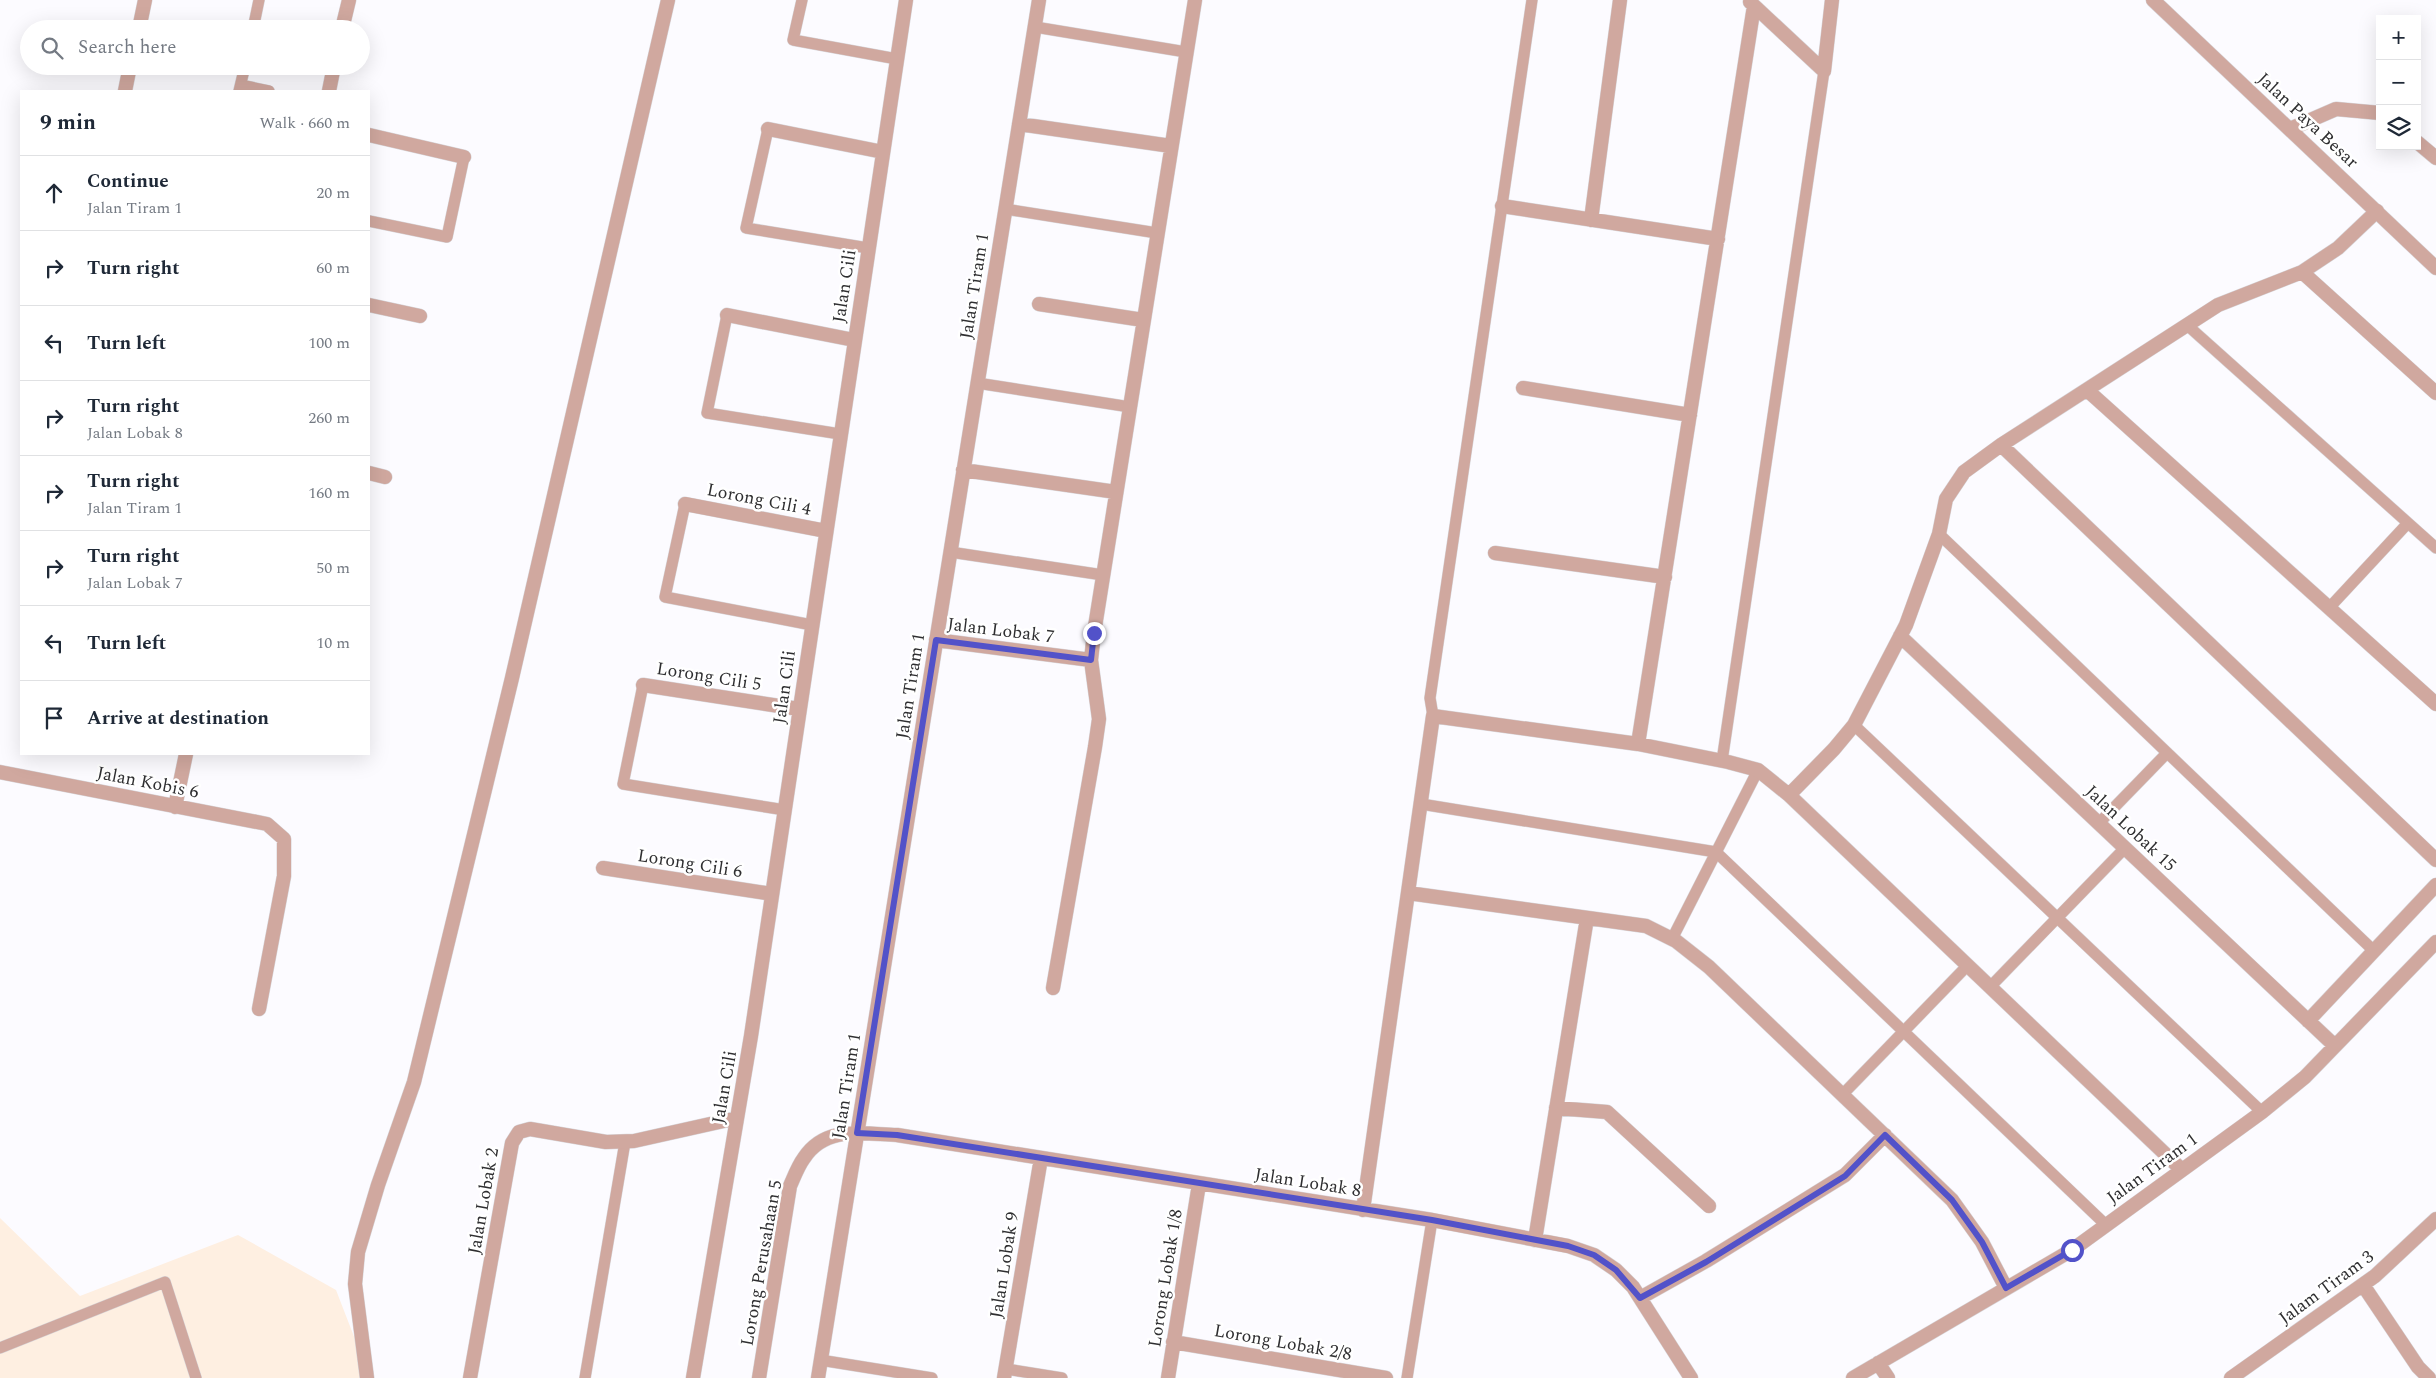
<!DOCTYPE html>
<meta charset="utf-8">
<style>
:root{--surface:#fff;--page:#f2f2f3;--text:#1f2937;--muted:#747a83;--line:#e0e1e3}
body{margin:0;font-family:Spectral,serif;background:var(--page);color:var(--text)}
.controls{position:absolute;right:15px;top:15px;display:grid;overflow:hidden;border-radius:0px;box-shadow:0 5px 20px #0002}
.controls button{width:45px;height:45px;display:grid;place-items:center;padding:0;border:0;border-bottom:1px solid var(--line);background:var(--surface);color:var(--text);font:25px sans-serif}
.stop{position:absolute;width:15px;height:15px;margin:-11px;border:4px solid #5252c9;border-radius:50%;background:#fff}
.stop.end{background:#5252c9;border-color:#fff;box-shadow:0 1px 5px #0008}
.list{margin:0;padding:0;list-style:none}
h2{display:flex;justify-content:space-between;align-items:center;height:65px;margin:0;padding:0 20px;font-size:21px}
h2 small{font-size:16px;font-weight:400;color:var(--muted)}
.list li{display:grid;grid-template-columns:32px 1fr auto;gap:15px;align-items:center;box-sizing:border-box;height:75px;padding:0 20px;border-top:1px solid var(--line)}
.list b{display:block;font-size:19px;white-space:nowrap}
.list p{margin:0;font-size:16px;white-space:nowrap;color:var(--muted)}
.list em{font-size:16px;font-style:normal;color:var(--muted)}
.icon{flex:none;width:28px;height:28px;fill:none;stroke:currentColor;stroke-width:2;stroke-linecap:round;stroke-linejoin:round}
.map{position:relative;flex:none;width:2436px;height:1378px;overflow:hidden}
.search{position:absolute;background:var(--surface);box-shadow:0 5px 20px #0002;left:20px;top:20px;width:350px;height:55px;display:flex;align-items:center;gap:12px;box-sizing:border-box;padding:0 18px;border-radius:28px;color:var(--muted);font-size:19px}
.panel{position:absolute;background:var(--surface);box-shadow:0 5px 20px #0002;left:20px;top:90px;width:350px;height:665px;border-radius:0px}
.map>svg:first-child{display:block}
</style>
<div class="map">
<svg width="2436" height="1378" viewBox="0 0 2436 1378">
<rect width="100%" height="100%" fill="#fcfbff"/>
<!-- industrial -->
<path fill="#feefe1" d="M0,1218L80,1296L238,1235L336,1290L370,1378H0Z"/>
<g fill="none" stroke-linecap="round" stroke-linejoin="round">
<!-- service casing -->
<g stroke="#d7d6da" stroke-width="12">
<path id="service" d="M802,0L793,40L897,59
M1035,27L1186,52
M253,29L259,0
M241,85L269,91
M239,91L245,66
M768,129L746,228L868,248
M1005,209L1157,233
M369,221L447,237L464,157
M727,315L707,413L840,434
M2187,325L2436,548
M977,383L1130,407
M685,504L665,597L812,625
M1939,534L2374,951
M950,552L1103,575
M2329,608L2408,523
M643,685L623,784L785,810
M1433,716L1430,698L1532,0
M1854,725L2262,1112
M1722,761L1824,71
M1421,804L1716,852L2106,1225
M2099,823L2167,753
M1672,939L1758,770
M1990,987L2125,848
M1843,1094L1968,965
M0,1348L165,1282L196,1378
M820,1360L932,1378
M1006,1369L1062,1378
M585,1378L625,1142
M1407,1378L1432,1220"/>
</g>
<!-- minor casing -->
<g stroke="#d7d6da" stroke-width="15">
<path id="minor" d="M1750,2L1824,71
M139,29L145,0
M342,29L349,0
M1824,71L1832,0
M125,91L130,66
M329,91L334,66
M1019,124L1171,146
M768,129L883,152
M2290,129L2336,109L2380,113
M369,135L464,157
M2417,142L2436,158
M1502,206L1718,239
M1591,220L1620,0
M2302,272L2436,393
M1039,304L1143,320
M369,305L420,316
M727,315L854,340
M1523,388L1690,415
M2087,390L2436,704
M2001,445L2436,860
M963,470L1116,492
M369,473L385,477
M685,504L826,531
M1495,553L1665,577
M1900,636L2335,1046
M936,640L1091,660
M643,685L799,709
M1638,744L1754,6
M0,772L267,824L284,839V876L259,1009
M1789,795L1834,749L1854,725L1906,625L1939,534L1946,499L1964,472L2001,445L2218,305L2302,272L2338,248L2377,211
M175,807L186,754
M603,868L772,894
M1408,893L1646,926L1676,941L1709,967L1952,1200L1982,1242L2006,1288
M1053,988L1095,747L1099,719L1091,660L1094,633L1195,0
M2308,1021L2436,885
M1556,1108L1607,1112L1709,1206
M1363,1210L1433,716L1638,744L1728,762L1758,770L1789,795L2182,1170
M1535,1240L1587,918
M2363,1285L2418,1367L2429,1378
M1640,1298L1706,1261L1845,1175L1885,1135
M1173,1342L1386,1378
M1878,1363L1888,1378
M367,1378L355,1284L358,1252L378,1185L414,1082L512,678L668,0
M470,1378L512,1143L519,1132L530,1129L606,1142L634,1141L737,1118
M693,1378L751,1036L906,0
M759,1378L790,1186C794,1177 798,1166 804,1158C826,1125 863,1134 897,1135L1432,1220L1568,1246L1594,1255L1616,1270L1633,1287L1691,1378
M818,1378L1039,0
M1004,1378L1041,1158
M1168,1378L1199,1184
M1853,1378L2072,1250L2262,1112L2305,1077L2436,942
M2231,1378L2375,1276L2436,1219"/>
</g>
<!-- tertiary casing -->
<g stroke="#d7d6da" stroke-width="15">
<path id="tertiary" d="M2153,0L2436,268"/>
</g>
<!-- service -->
<use href="#service" stroke="#d0a89f" stroke-width="11"/>
<!-- minor -->
<use href="#minor" stroke="#d0a89f" stroke-width="14"/>
<!-- tertiary -->
<use href="#tertiary" stroke="#d0a89f" stroke-width="14"/>
</g>
<g fill="none" stroke-linecap="round" stroke-linejoin="round">
<!-- route -->
<path stroke="#5252c9" stroke-width="6" d="M1094,633L1091,660L936,640L857,1133L897,1135L1432,1220L1568,1246L1594,1255L1616,1270L1640,1298L1706,1262L1845,1176L1885,1135L1952,1200L1982,1242L2006,1288L2072,1250"/>
</g>
<g text-anchor="middle" stroke-width="5" stroke-linejoin="round" paint-order="stroke">
<!-- street labels -->
<g font-size="18" fill="#2f2f31" stroke="#fff">
<text transform="translate(2308 120) rotate(43)" y="6">Jalan Paya Besar</text>
<text transform="translate(844 286) rotate(-81)" y="6">Jalan Cili</text>
<text transform="translate(974 286) rotate(-81)" y="6">Jalan Tiram 1</text>
<text transform="translate(759 499) rotate(11)" y="6">Lorong Cili 4</text>
<text transform="translate(1001 630) rotate(7)" y="6">Jalan Lobak 7</text>
<text transform="translate(709 676) rotate(9)" y="6">Lorong Cili 5</text>
<text transform="translate(910 686) rotate(-81)" y="6">Jalan Tiram 1</text>
<text transform="translate(784 687) rotate(-82)" y="6">Jalan Cili</text>
<text transform="translate(148 782) rotate(11)" y="6">Jalan Kobis 6</text>
<text transform="translate(2131 828) rotate(43)" y="6">Jalan Lobak 15</text>
<text transform="translate(690 863) rotate(9)" y="6">Lorong Cili 6</text>
<text transform="translate(846 1086) rotate(-81)" y="6">Jalan Tiram 1</text>
<text transform="translate(724 1087) rotate(-80)" y="6">Jalan Cili</text>
<text transform="translate(2152 1168) rotate(-36)" y="6">Jalan Tiram 1</text>
<text transform="translate(1308 1182) rotate(9)" y="6">Jalan Lobak 8</text>
<text transform="translate(483 1201) rotate(-80)" y="6">Jalan Lobak 2</text>
<text transform="translate(761 1263) rotate(-80)" y="6">Lorong Perusahaan 5</text>
<text transform="translate(1004 1265) rotate(-81)" y="6">Jalan Lobak 9</text>
<text transform="translate(1165 1278) rotate(-81)" y="6">Lorong Lobak 1/8</text>
<text transform="translate(2326 1287) rotate(-36)" y="6">Jalam Tiram 3</text>
<text transform="translate(1283 1342) rotate(10)" y="6">Lorong Lobak 2/8</text>
</g>
</g>
</svg>
<div class="controls">
<button>+</button>
<button>−</button>
<button><svg class="icon" aria-label="layers" viewBox="0 0 24 24"><path d="M12 4l9 5-9 5-9-5zM3 14l9 5 9-5"/></svg></button>
</div>
<div class="stop" style="left:2072px;top:1250px"></div>
<div class="stop end" style="left:1094px;top:633px"></div>
<div class="search"><svg class="icon" aria-label="search" viewBox="0 0 24 24"><circle cx="10" cy="10" r="6"/><path d="M15 15l6 6"/></svg>Search here</div>
<section class="panel">
<h2>9 min<small>Walk · 660 m</small></h2>
<ul class="list">
<li><svg class="icon" aria-label="ahead" viewBox="0 0 24 24"><path d="M12 20V5M6 11l6-6 6 6"/></svg><div><b>Continue</b><p>Jalan Tiram 1</p></div><em>20 m</em></li>
<li><svg class="icon" aria-label="right" viewBox="0 0 24 24"><path d="M7 20v-9h11M14 6l5 5-5 5"/></svg><div><b>Turn right</b></div><em>60 m</em></li>
<li><svg class="icon" aria-label="left" viewBox="0 0 24 24"><path d="M17 20v-9H6M10 6l-5 5 5 5"/></svg><div><b>Turn left</b></div><em>100 m</em></li>
<li><svg class="icon" aria-label="right" viewBox="0 0 24 24"><path d="M7 20v-9h11M14 6l5 5-5 5"/></svg><div><b>Turn right</b><p>Jalan Lobak 8</p></div><em>260 m</em></li>
<li><svg class="icon" aria-label="right" viewBox="0 0 24 24"><path d="M7 20v-9h11M14 6l5 5-5 5"/></svg><div><b>Turn right</b><p>Jalan Tiram 1</p></div><em>160 m</em></li>
<li><svg class="icon" aria-label="right" viewBox="0 0 24 24"><path d="M7 20v-9h11M14 6l5 5-5 5"/></svg><div><b>Turn right</b><p>Jalan Lobak 7</p></div><em>50 m</em></li>
<li><svg class="icon" aria-label="left" viewBox="0 0 24 24"><path d="M17 20v-9H6M10 6l-5 5 5 5"/></svg><div><b>Turn left</b></div><em>10 m</em></li>
<li><svg class="icon" aria-label="arrive" viewBox="0 0 24 24"><path d="M6 21V4h12l-3 4 3 4H6"/></svg><div><b>Arrive at destination</b></div></li>
</ul>
</section>
</div>
